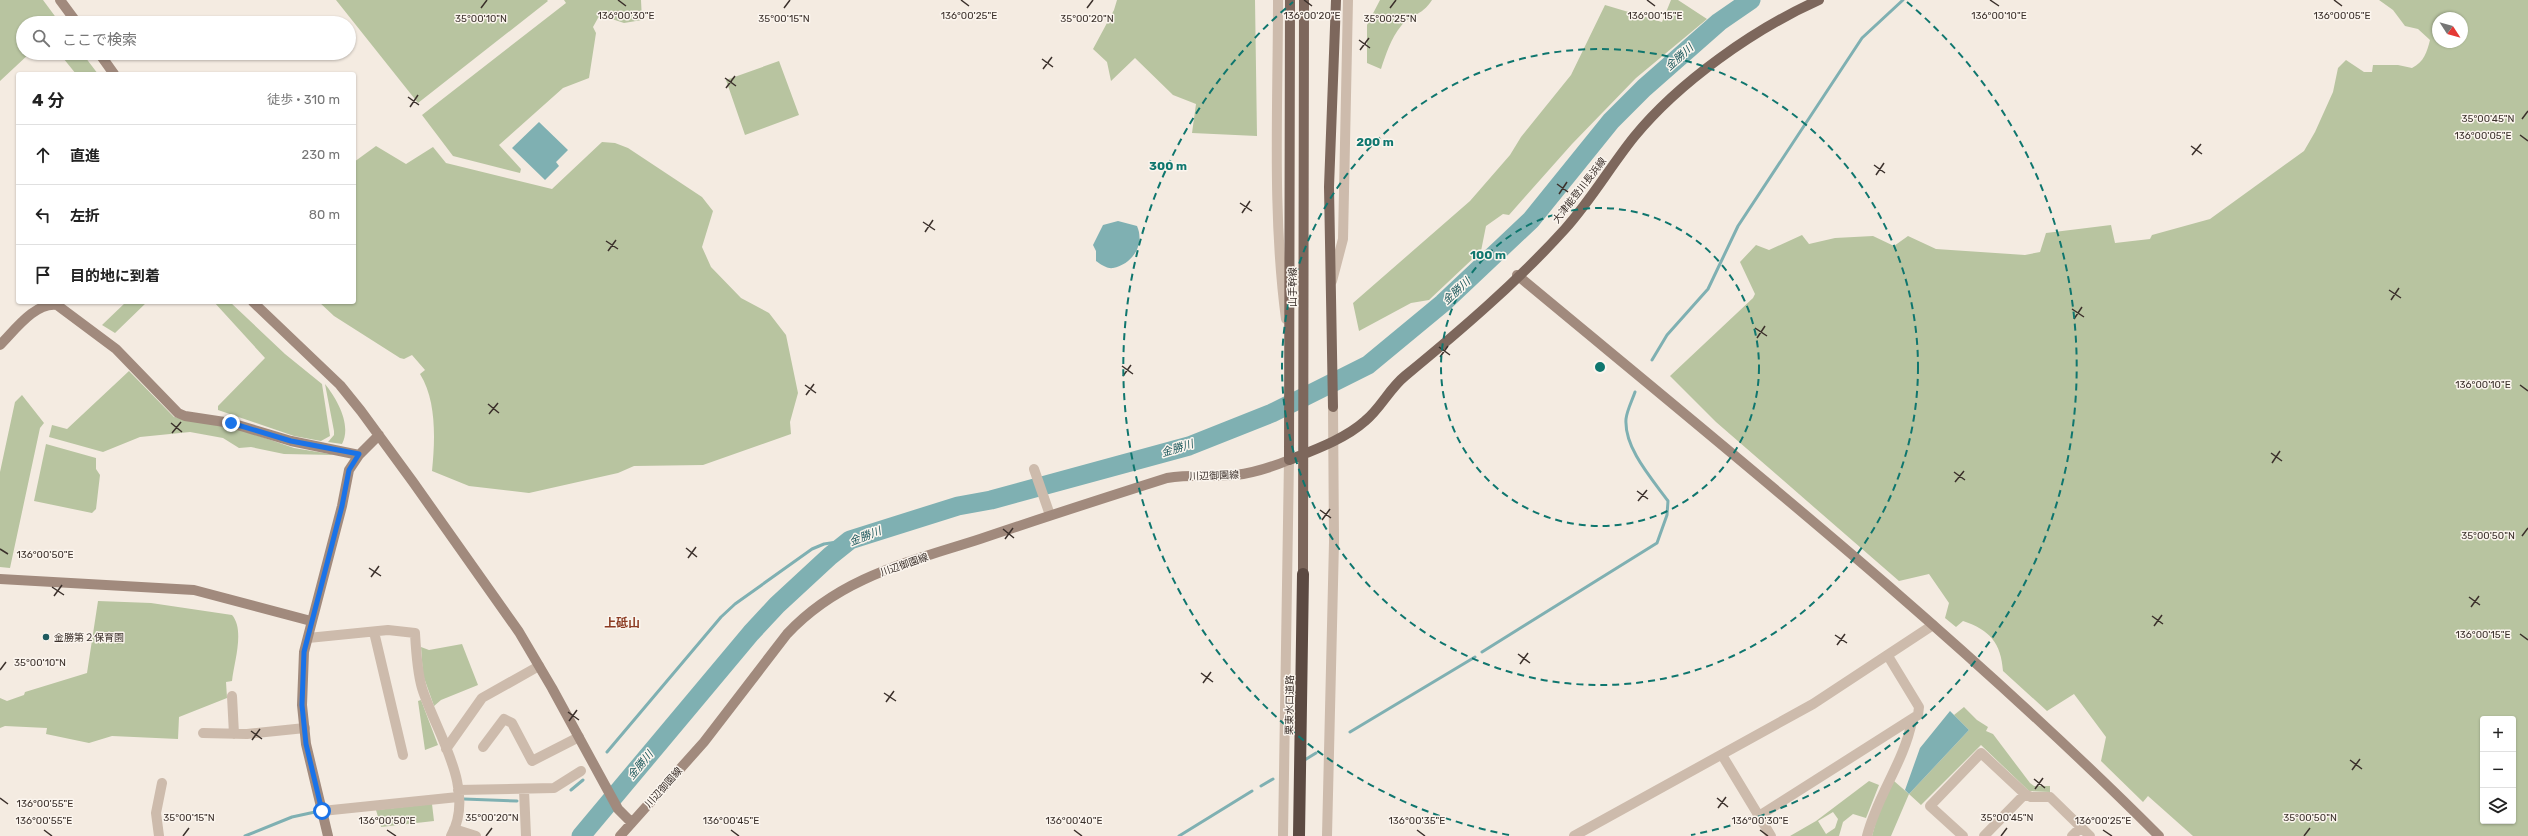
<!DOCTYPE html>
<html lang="ja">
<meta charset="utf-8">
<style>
:root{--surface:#fff;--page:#f6f6f6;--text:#222;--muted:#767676;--line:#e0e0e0}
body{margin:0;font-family:Rubik,"Noto Sans JP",sans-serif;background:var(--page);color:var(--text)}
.controls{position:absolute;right:12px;bottom:12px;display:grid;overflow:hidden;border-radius:4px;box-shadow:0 1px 3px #0004}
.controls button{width:36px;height:36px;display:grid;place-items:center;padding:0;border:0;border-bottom:1px solid var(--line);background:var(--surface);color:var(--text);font:20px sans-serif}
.compass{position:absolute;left:2432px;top:12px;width:36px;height:36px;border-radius:50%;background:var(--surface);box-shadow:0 1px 3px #0004;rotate:126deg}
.stop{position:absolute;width:12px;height:12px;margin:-9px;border:3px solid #1a73e8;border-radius:50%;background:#fff}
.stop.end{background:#1a73e8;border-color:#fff;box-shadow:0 1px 4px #0008}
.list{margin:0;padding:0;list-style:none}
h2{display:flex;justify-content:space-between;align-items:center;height:52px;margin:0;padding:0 16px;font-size:17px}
h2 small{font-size:13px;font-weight:400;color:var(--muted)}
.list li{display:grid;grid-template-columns:26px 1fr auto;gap:12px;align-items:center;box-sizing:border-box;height:60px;padding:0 16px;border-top:1px solid var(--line)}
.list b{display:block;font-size:15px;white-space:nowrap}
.list em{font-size:13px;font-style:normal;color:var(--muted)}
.icon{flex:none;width:22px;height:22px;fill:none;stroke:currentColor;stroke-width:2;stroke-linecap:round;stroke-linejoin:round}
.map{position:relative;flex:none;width:2528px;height:836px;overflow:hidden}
.search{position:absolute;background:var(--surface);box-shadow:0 1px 3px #0004;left:16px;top:16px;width:340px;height:44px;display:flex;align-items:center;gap:10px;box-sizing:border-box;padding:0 14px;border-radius:22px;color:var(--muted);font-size:15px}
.panel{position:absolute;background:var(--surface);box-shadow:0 1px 3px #0004;left:16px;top:72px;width:340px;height:232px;border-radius:4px}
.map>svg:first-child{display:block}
</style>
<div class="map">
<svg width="2528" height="836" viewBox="0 0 2528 836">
<rect width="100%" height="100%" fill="#f4ebe1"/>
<!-- green -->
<path fill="#b8c4a0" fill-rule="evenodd" d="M0,0H43L60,23H23V53H30L0,81Z
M336,0H547L548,1L418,103Z
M564,0H641L642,20L624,23L606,17L598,18L593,27L596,33L589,78L563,88L499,145L521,169L520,173L453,156L422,115L566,3Z
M1117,0H1255L1257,136L1192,133L1196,104L1173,95L1135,58L1111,81L1107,62L1093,49L1114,10Z
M1380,0H1432C1421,17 1410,14 1401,26C1391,38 1386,54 1381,69L1367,63V25Z
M1671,0H1678L1707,19L1636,78L1572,144L1509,215L1503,214L1486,226L1481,251L1429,300L1411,303L1359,331L1353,303L1470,201L1510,155L1521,137L1571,75L1605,5L1662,22Z
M2379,0H2528V836H2193L2148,796L2143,802L2101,761L2106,737L2074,694L2047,711L2003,671C2001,643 1990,630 1963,621L1956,627L1945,618L1949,603L1929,574L1899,581L1716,422L1670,376L1753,298L1755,294L1740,262L1756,245L1769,250L1802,235L1809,244L1835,238L1873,236L1894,246L1908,236L1936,249L2025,255L2040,252L2046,233L2111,225L2115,243L2150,239L2152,235L2210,219L2304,151L2315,132L2333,92L2338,68L2346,60L2364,72H2372L2373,65H2398L2412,68C2424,62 2427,52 2430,40L2418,29L2405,26L2393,10ZM2438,18H2462V42H2438ZM2483,719H2513V821H2483Z
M59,53H82L98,74H76Z
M779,61L799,115L745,135L726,80Z
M602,142L615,143L628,148L702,197L713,211L702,247L711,267L741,298L769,313L786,335L798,393L790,422L791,434L703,465L634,466L618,473L529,493L469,486L432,471C435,441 437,401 420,374L425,370L412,355L404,359L400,358L334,316L319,302H354V162L376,146L406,164L433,147L446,163L552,189Z
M126,302H147L115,333L102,325Z
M214,302H230L285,354L322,384L330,436L321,441L294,436L218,410V406L265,358Z
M129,371L174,417L242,430L294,448L336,455L284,454L251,447L239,448L223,438L190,432L140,437L103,452L49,437L52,425L67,429Z
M325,384C337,399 352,425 342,444L328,442L334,435V431Z
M22,395L44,423L40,428L10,568L0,567V472L15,402Z
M46,444L96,458V469L100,475L96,509L92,513L34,501Z
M98,601L151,603L232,615C245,630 234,662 232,681L226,682L227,698L179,717L178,739L112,736L89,743L46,734L47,728L5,726L0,728V698L7,701L24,695L25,692L87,673Z
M462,644L478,685L441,700L434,706L423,675L421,647L429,650Z
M421,700L438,745L425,750L418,701Z
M1964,707L1977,720L1988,727L1986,731L1993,734L2030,783L2034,786H2050V792L2029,791L1981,745L1921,805L1909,794L1891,836H1872L1878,814L1894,781L1909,794L1969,730L1954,715Z
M1869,781L1879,785L1866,818L1853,814L1843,822L1839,836H1790L1816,821ZM1833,812L1838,819L1835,828L1826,834L1818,821Z
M432,804L434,821L381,827L376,810Z"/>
<!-- water -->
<path fill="#7fb0b2" d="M539,122L568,150L556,162L559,166L545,180L512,148Z
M1118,221L1137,226C1145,244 1133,264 1113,268C1107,269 1100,264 1096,261V251L1093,245L1103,225Z
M1950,711L1969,730L1909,794L1905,790L1920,748Z"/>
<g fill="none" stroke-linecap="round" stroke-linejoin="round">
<!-- stream -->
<path stroke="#7fb0b2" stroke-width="3" d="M1652,360L1667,335L1708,289L1738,226L1862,38L1903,0
M1482,652L1657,543L1667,515L1668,501C1652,479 1624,448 1626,419C1627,410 1632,401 1635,392
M1350,732L1475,657
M607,752L721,617L735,604L812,549L824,544L850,540
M1303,761L1316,753
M1261,786L1273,779
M571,790L583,780
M464,799L517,801
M245,836L292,817L315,812
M1179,836L1252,791"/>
<!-- river -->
<path stroke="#7fb0b2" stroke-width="19" d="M581,836L751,633L777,605L830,556L850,540L958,506L991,500L1189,446L1272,413L1368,365L1443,303L1531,220L1611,121L1644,88L1719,22L1751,0"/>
<!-- street -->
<path stroke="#cdbbac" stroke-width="10" d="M1278,0C1278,106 1272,214 1286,319
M1332,281L1343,239L1348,0
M1034,469L1050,515
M374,632L403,755
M308,638L388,630L415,633C416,651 417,671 422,688C436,733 477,789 451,836
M232,696L234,734
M203,733L247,734L305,728
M483,747L504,719L512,723L532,761L579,737
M446,749L482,698L539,666
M1722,755L1771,836
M458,790L554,788L581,771
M524,790L526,836
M322,811L458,797
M1759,816L1918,715L1919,707L1888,656
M454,829L476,836
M159,836L156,813L162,783
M1283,836L1289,460
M1327,836L1334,542L1333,407
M1574,836L1813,704L1933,625
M1867,836C1877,796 1904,762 1912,721
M1963,836L1930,806L1981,753L2025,794L2031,797H2050L2090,836
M1984,836L2025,794
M2072,836L2081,827"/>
<!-- secondary -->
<path stroke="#a18a7d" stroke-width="10" d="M60,0L77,23
M99,53L114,74
M1517,275C1736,457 1958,635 2159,836
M253,302L340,385L361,411L413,482L519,632L552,688L618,809L631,822
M0,345C15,330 35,302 57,305L116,349L178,413L185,416L231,423L291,441L359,455
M0,579L194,590L311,621
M328,836L306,744L302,705L304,652L342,506L349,470L359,455L379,435
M620,836L704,742L787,634C840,577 909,562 980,539C1042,518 1104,498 1167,478C1190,474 1212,477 1235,475C1254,473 1272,467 1289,460"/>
<!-- primary -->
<path stroke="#7d675c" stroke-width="10" d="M1290,0L1289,460C1314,450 1345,439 1365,421C1381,408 1389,389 1405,376C1461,330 1517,282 1565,229C1591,200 1610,167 1634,137C1679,82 1754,29 1819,0
M1333,407L1329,187L1336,0
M1303,574L1304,0"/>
<!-- highway -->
<path stroke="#5c4a42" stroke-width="12" d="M1299,836L1303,574"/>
</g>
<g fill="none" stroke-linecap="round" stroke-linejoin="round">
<!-- route -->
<path stroke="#1a73e8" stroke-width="5" d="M231,423L291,441L359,454L349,470L342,506L304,652L302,705L306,744L322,811"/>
</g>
<!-- ticks -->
<path fill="none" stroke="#3b302b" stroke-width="1.5" d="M618,0L626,6M961,0L969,6M1304,0L1312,6M1647,0L1655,6M1990,0L1999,6M2334,0L2342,6M481,8L487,0M784,8L790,0M1087,8L1093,0M1390,8L1396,0M1359,40L1370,48M1360,50L1369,38M1042,59L1053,67M1043,69L1052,57M725,78L736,86M726,88L735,76M408,97L419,105M410,107L418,95M2522,119L2528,111M2520,135L2528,141M2191,146L2202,154M2192,155L2201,144M1874,165L1885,173M1876,175L1884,163M1557,184L1568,192M1559,194L1567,182M1240,203L1252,211M1242,213L1250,201M923,222L935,230M925,232L933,220M606,241L618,249M608,251L616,240M2389,290L2401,298M2391,300L2399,288M2072,309L2084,317M2074,319L2082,307M1755,328L1767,336M1757,338L1765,326M1439,347L1450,355M1440,357L1448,346M1122,366L1133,374M1123,376L1131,365M805,385L816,393M2520,385L2528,391M806,395L814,384M488,404L499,413M489,414L498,403M171,423L182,432M172,433L181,422M2271,453L2282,461M2272,463L2280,451M1954,472L1965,480M1955,482L1964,471M1637,491L1648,499M1638,501L1647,490M1320,510L1331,518M1322,520L1330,509M1003,529L1014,538M2522,536L2528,528M1005,539L1013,528M686,548L697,557M0,549L8,554M688,558L696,547M369,568L381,576M371,577L379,566M52,587L64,595M54,596L62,585M2469,597L2480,605M2471,607L2479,596M2152,616L2163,624M2154,626L2162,615M2520,634L2528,640M1835,635L1847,643M1837,645L1845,634M1518,654L1530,663M1520,664L1528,653M0,670L6,662M1201,673L1213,682M1203,683L1211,672M884,693L896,701M886,702L894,691M568,712L579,720M569,721L577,710M251,731L262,739M252,740L260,729M2350,760L2362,769M2352,770L2360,759M2034,779L2045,788M2035,789L2043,778M0,798L8,804M1717,798L1728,807M1718,808L1726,797M44,830L52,836M387,830L396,836M731,830L739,836M1074,830L1082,836M1417,830L1425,836M1760,830L1768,836M2103,830L2112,836M183,836L189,828M486,836L492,828M2001,836L2007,828M2304,836L2310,828"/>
<!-- distance rings -->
<g fill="none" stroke="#0f766e" stroke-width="2" stroke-dasharray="7 5">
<circle cx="1600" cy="367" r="159"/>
<circle cx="1600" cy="367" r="318"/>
<path d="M1509 835A477 477 0 0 1 1293 2M1907 2A477 477 0 0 1 1691 835"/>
</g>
<!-- markers -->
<circle fill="#1f5a5e" stroke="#fbf5ee" stroke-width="1.5" cx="46" cy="637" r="4"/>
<g text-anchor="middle" stroke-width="3" stroke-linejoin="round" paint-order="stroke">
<!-- street labels -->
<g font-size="10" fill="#3b302b" stroke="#fbf5ee">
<text transform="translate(1579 190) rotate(-52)" y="4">大津能登川長浜線</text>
<text transform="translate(1292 287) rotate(-90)" y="4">山手幹線</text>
<text transform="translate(1214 475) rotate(-2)" y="4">川辺御園線</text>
<text transform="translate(904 564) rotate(-19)" y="4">川辺御園線</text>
<text transform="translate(1289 705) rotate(-89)" y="4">栗東水口道路</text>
<text transform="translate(663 787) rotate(-48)" y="4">川辺御園線</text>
</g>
<!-- poi labels -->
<g font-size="10" fill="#3b302b" stroke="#fbf5ee" text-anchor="start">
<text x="54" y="641">金勝第２保育園</text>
</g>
<!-- water labels -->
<g font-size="11" font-style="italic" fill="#1f5a5e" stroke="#fbf5ee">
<text transform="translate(1679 57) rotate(-42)" y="4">金勝川</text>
<text transform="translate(1456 291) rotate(-43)" y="4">金勝川</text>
<text transform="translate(1177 448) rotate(-17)" y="4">金勝川</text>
<text transform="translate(865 536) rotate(-21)" y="4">金勝川</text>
<text transform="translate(640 765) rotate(-50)" y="4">金勝川</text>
</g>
<!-- quarter labels -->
<g font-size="12" font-weight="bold" fill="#8c3b22" stroke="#fbf5ee">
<text x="622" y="627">上砥山</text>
</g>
</g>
<g font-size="10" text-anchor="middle" fill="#3b302b" stroke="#fbf5ee" stroke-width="3" stroke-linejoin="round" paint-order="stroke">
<text x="2342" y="19">136°00'05"E</text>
<text x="626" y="19">136°00'30"E</text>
<text x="969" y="19">136°00'25"E</text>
<text x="1312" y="19">136°00'20"E</text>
<text x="1655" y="19">136°00'15"E</text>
<text x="1999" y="19">136°00'10"E</text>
<text x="481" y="22">35°00'10"N</text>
<text x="784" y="22">35°00'15"N</text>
<text x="1087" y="22">35°00'20"N</text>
<text x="1390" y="22">35°00'25"N</text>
<text x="2488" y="122">35°00'45"N</text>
<text x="2483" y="139">136°00'05"E</text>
<text x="2483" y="388">136°00'10"E</text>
<text x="2488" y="539">35°00'50"N</text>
<text x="45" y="558">136°00'50"E</text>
<text x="2483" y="638">136°00'15"E</text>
<text x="40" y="666">35°00'10"N</text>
<text x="45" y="807">136°00'55"E</text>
<text x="189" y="821">35°00'15"N</text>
<text x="492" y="821">35°00'20"N</text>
<text x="2007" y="821">35°00'45"N</text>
<text x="2310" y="821">35°00'50"N</text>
<text x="44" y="824">136°00'55"E</text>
<text x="387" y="824">136°00'50"E</text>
<text x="731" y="824">136°00'45"E</text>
<text x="1074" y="824">136°00'40"E</text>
<text x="1417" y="824">136°00'35"E</text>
<text x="1760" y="824">136°00'30"E</text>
<text x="2103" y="824">136°00'25"E</text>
</g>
<circle cx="1600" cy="367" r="6" fill="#0f766e" stroke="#fbf5ee" stroke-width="2"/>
<g font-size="12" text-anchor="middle" font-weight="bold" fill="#0f766e" stroke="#fbf5ee" stroke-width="3" stroke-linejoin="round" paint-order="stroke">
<text x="1375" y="146">200 m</text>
<text x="1168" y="170">300 m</text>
<text x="1488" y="259">100 m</text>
</g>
</svg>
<div class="controls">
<button>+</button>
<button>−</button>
<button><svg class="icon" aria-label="layers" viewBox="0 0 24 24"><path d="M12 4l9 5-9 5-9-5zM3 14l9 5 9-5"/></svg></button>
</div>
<svg class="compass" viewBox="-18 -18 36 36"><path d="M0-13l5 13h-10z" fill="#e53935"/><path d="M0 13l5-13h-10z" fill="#767676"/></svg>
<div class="stop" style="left:322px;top:811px"></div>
<div class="stop end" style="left:231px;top:423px"></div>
<div class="search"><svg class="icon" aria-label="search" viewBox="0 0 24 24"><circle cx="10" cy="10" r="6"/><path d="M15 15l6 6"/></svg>ここで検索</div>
<section class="panel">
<h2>4 分<small>徒歩 · 310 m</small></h2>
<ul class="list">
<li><svg class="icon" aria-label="ahead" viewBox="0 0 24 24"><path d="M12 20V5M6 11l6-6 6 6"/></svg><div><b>直進</b></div><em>230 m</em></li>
<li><svg class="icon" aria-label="left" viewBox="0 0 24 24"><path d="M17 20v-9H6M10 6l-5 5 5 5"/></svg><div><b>左折</b></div><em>80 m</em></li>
<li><svg class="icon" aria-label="arrive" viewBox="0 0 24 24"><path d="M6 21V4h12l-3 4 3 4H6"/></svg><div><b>目的地に到着</b></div></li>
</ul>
</section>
</div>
